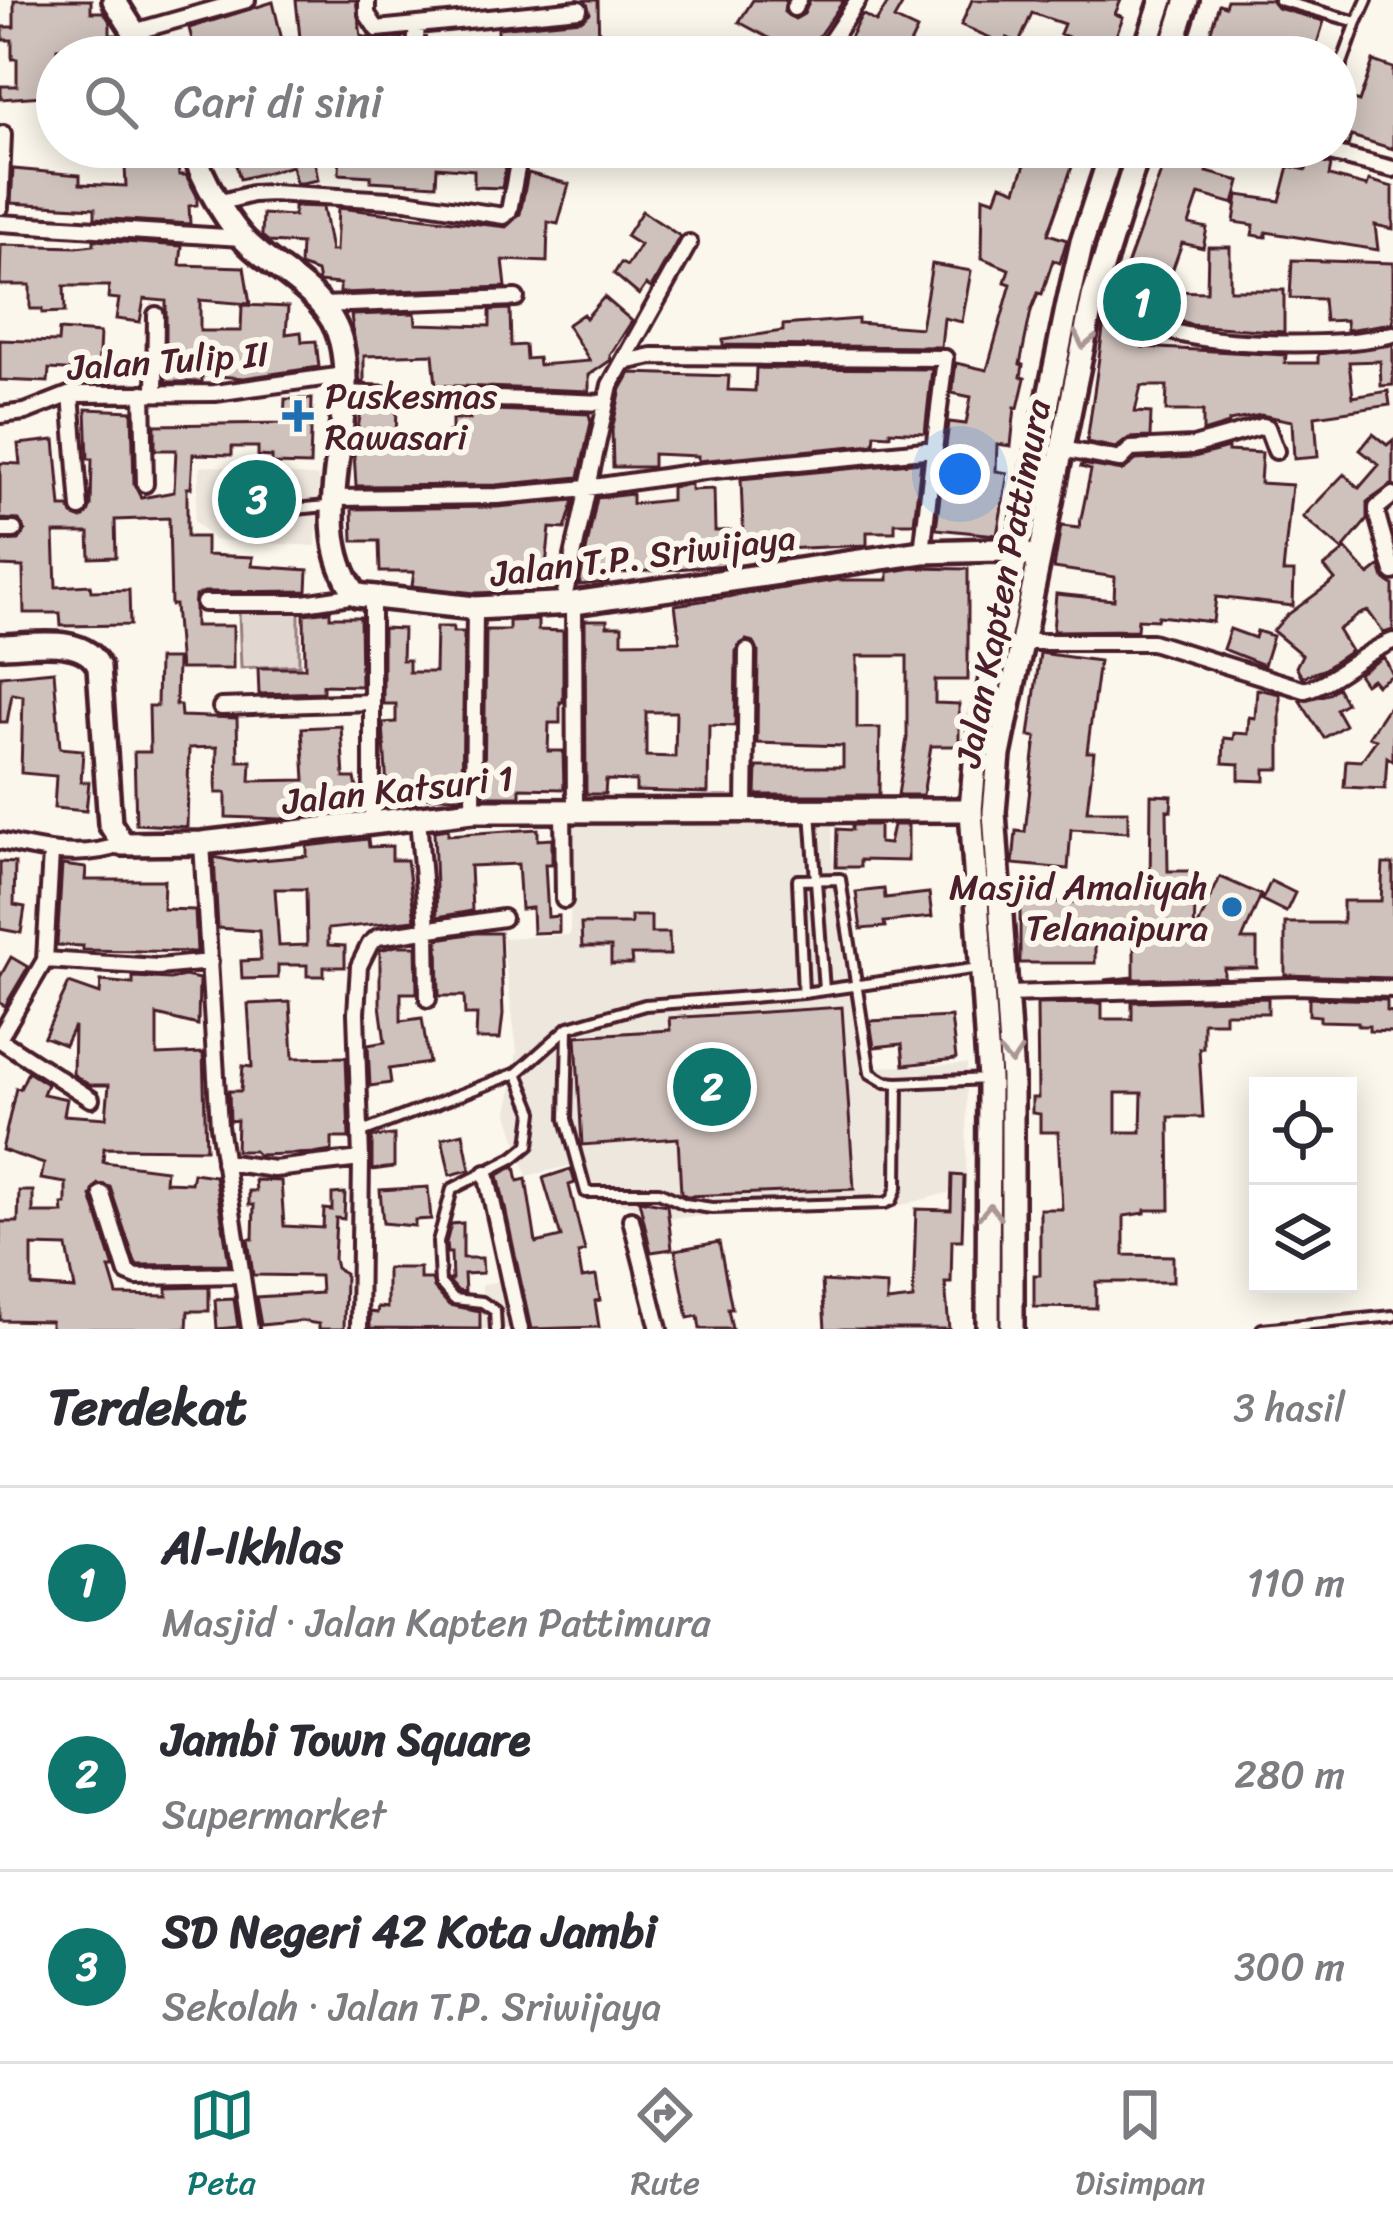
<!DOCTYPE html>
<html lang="id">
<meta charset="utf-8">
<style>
:root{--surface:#fff;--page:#f2f2f3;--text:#2b2b33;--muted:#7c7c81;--line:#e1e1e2;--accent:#0f766e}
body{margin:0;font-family:Sriracha,sans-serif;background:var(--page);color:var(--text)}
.controls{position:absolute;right:36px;bottom:36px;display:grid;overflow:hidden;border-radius:0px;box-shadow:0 6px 30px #0003}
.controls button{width:108px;height:108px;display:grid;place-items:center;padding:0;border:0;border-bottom:3px solid var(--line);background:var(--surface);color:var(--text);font:60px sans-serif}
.you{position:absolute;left:960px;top:474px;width:42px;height:42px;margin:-30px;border:9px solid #fff;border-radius:50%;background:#1a73e8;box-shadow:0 0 0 18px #1a73e833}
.badge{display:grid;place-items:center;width:78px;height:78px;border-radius:50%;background:var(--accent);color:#fff;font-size:39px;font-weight:700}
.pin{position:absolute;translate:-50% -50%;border:6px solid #fff;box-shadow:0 3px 12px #0006}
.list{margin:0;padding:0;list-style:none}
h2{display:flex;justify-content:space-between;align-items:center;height:156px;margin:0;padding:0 48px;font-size:51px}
h2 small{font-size:39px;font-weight:400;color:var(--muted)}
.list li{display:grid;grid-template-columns:78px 1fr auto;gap:36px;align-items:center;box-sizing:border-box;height:192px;padding:0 48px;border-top:3px solid var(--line)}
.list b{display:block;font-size:45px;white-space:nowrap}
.list p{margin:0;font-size:39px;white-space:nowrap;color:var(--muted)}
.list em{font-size:39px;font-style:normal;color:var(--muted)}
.icon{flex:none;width:66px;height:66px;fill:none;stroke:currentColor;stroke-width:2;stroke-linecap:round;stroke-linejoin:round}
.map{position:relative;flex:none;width:1393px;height:1329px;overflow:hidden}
.search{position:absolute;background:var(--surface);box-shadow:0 6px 30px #0003;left:36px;right:36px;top:36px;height:132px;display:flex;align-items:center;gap:30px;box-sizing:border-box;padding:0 42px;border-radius:66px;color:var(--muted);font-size:45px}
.sheet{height:732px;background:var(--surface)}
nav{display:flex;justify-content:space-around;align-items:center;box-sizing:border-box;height:168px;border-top:3px solid var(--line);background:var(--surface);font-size:33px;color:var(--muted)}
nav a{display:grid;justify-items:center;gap:6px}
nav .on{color:var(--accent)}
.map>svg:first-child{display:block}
</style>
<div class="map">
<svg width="1393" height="1329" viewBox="0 0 1393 1329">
<rect width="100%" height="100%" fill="#fbf7ec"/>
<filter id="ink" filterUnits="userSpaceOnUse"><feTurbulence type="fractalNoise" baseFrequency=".00833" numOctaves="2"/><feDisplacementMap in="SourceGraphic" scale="24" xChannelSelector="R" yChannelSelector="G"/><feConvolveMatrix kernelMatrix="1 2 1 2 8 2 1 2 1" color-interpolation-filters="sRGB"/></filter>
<g filter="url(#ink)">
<!-- built -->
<path fill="#eee7de" d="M212,466L319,477L316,546L214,540L194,521L200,467Z
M572,818H832L833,871L846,872L871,1067L967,1064L966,1188L902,1205L671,1218L588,1193L577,1164L527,1176L508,1113L517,1050L502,938L570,935Z
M507,1279L512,1329H438L439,1326L483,1325L482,1285Z"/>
<!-- green -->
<path fill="#e2d7d0" stroke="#967b7e" stroke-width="3" d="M299,610V665L241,668L239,612Z"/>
<!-- building -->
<path fill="#cfc2bc" stroke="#4a1f2b" stroke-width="3" fill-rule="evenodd" d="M14,0H91V12H104L110,22V35H119L128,57H108V47L57,48V95L1,99V86H17V59H12V40H3V27H14Z
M296,0H356L361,36L378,40L402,38L403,57H302Z
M585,0H598L599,51H565V47L498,48V28L581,20L590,13Z
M753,0H786L784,12L795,19L804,14L810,0H844L804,57L739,22Z
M890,0H905L894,19L917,30L904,57H840L862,14L876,22Z
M972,0H1121L1115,14L1123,17L1108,57H1061L1068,37L1060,34L1064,24L1032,13L1019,43L1007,38L999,57H982L991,38L961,25Z
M1227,0H1271L1277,8L1324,21L1313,57H1243L1207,43L1219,4L1225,6Z
M273,2L286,57H215L214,46L195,51L189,28Z
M1373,61L1393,68V149L1351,136L1348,146L1336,143V94L1359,102Z
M124,147H143V150L176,148L179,175H186L197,196V205L189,206L190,224L95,218V208L11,203L13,169L80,175V184L126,186Z
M231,147H337L338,153L314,158L318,180L302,183H296L292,166L240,179Z
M340,147L411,151V147H509L502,188L474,187V170L437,167L436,185L371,181V176L339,174Z
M1031,147H1079L1048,234L1067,240L1066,243L1060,263L1053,260L1042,294L1038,293L1031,311L1020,364L1023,365L1021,377L1025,378L1018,408L1015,407L1011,446L997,444L996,471L1008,473L997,535L936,529L949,422L966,424L971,397L952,393L956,363L987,370L1011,284L1005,282L1009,269L982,258L983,196L995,200L1001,184L1016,190Z
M1170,147H1216L1207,172L1240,181L1234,204L1199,194L1189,224L1207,228L1203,248L1182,243L1165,291L1207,292L1208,247H1230V290H1284V332L1192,325L1123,299L1131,280L1123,277Z
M1309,159L1331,165L1329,176L1367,186L1369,180L1393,187V229L1375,225L1378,250L1266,232V237L1252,235L1254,225L1234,222L1238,195L1280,201L1289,166L1306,170Z
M528,173L569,184L558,224L548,222L547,262L503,260L506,287L340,293V284L319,282L317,272L300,266L301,244L269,242L262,236L263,214L294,216V206L323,207L331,251H336L338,208L506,227L520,214Z
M642,211L680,236L651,288L646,285L639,295L614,274L621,263L627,266L640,245L626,236Z
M94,240L182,246L180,265L244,267L250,304L200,300V331H241L242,305L288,307L286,334L301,332L302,342L316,341L319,367L244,378L202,375V382H166V301L144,299L140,322L116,319L119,299L108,298L109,286H64L65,312L42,313V309H30V285H0L1,245L77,247L94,245Z
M1292,260L1393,263V323L1347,330L1346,320L1325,321L1323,299L1290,298Z
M932,264L971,271L962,322L944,318L941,347L723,345V340L783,331V325L858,319V323L921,328Z
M604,297L632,321L610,355L611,360L589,375V391L436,385L433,354L364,356V383L360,382L351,315L415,313L416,324L490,326V310L510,309L511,346L525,345L526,359L538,358L539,365L590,361L567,325L583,314L586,318Z
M1105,315L1148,335L1143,347L1286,355L1285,363H1318V354L1393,345V385L1381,386L1380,361L1349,362L1353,397L1388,391L1390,405L1315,416L1318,457L1294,459L1292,421L1261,415L1229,421V424L1203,432V411H1166L1167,386H1141L1135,412L1151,413L1150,437L1129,438L1116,448L1087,442Z
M59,330L100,333L98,372L49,369L48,382L0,380V340L58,342Z
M756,368L932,369L925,433L890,431V435L875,434L874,444L698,461V456L653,454V467H613L612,430L621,389L630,373L729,376L728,390L755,391Z
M285,399H312L310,465L272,464V457L258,456V447H232V455L193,454L191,488H187V537H206V555L253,557L252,566L308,570L307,591L204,592L195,596V626H233V669H180L175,605H171L169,518L115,520L116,557L90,558L89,533H54L56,587L90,585L91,591L129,590L130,625L61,626L60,613H24L23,567L0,566V541L19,540L25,531L19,520L0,519V463L20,464L18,444L55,440L61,507H69L72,515L82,519L91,507L92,459H88L86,409L132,411L134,484L141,498L174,492L176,450H155V425L284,423Z
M362,405L397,406L396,439L446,436L447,432H452V419H470L469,409L589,414L591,422L579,477L496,485L356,486L354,452Z
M1373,434L1387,445L1393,440V484L1367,502V520L1342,550L1303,517L1344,474L1359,488L1379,465L1360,450Z
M1228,448V451L1262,453L1260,483L1292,485L1283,572H1294L1293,606L1216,597L1213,622L1158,616L1157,620L1138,619L1137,630L1053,631L1056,594L1114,600L1115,577L1054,568L1061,526L1079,528L1091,470L1081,467L1082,464L1122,471L1136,460L1194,457Z
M921,462L914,523H895V532H867V545L784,549V557L754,561L753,544L728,545V565L608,574V582L579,585L597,498L632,494V504L671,500V487L691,484V490L714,489L715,531L743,530L741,479Z
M574,500L565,529L550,528L545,575L505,571L504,592L475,593L412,586L414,572H380L379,541H353L352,509L497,507Z
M1346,549L1369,575L1380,566L1384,579L1393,585V630L1384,633L1368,611L1360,614L1338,630L1351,651L1323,670L1302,677L1296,667L1302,655L1273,631L1286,616L1335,580L1324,567Z
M913,568L968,569V680H935V703L959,704V746H931L923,795H898L907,738V656H857V728H880L879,795H756L757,767H843V746L757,743L758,651L754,642L746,640L736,651L735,726L709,725L708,793L636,791V781L606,780L605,794H586L585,620H607V626H622V642L680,641L675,605L837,580H888V572ZM646,712H676L675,757L646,756Z
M330,611V617H360L361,686L323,685V692L259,694L258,668H305L304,614Z
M538,620V630L563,631V702H560V723H549L548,751H563L564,789L520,788V796H484L486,630H509V621Z
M436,627H453V632H464L462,797H415L416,803L388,806L383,723L396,722V704H383V628L403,629L402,660H409V672H435Z
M1230,629L1255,638L1257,631L1273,636L1264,665L1223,649Z
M1040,653L1099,661L1087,752H1094L1087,811H1128V832L1071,829L1068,869L1013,864L1016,831L1025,832L1036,737L1029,736Z
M1384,657L1393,675L1377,685L1372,679L1365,684L1358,674Z
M158,659H177L176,705H180L181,716L237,718L238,761H251L250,781L305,780L302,728L341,726L344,778H355L361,809L281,819L226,817V793H216L217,747L189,748L187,827L136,824L134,752H150L149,706H157Z
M54,671L60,748L83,750L81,782H89L86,811L54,808L56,776L21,773L23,696L12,694L7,722H0V676Z
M1337,687L1346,703L1336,709L1345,725L1324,738L1300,701L1329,694Z
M1257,689L1280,694V769H1265V781L1239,780V764L1223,763L1224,738L1233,739L1234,733L1248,734L1249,717L1255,718Z
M1393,700V761L1387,757L1385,789L1344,787L1346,760L1361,761L1376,740L1369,736Z
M1151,795L1172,796L1171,811L1167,810L1168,871H1196L1194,935L1220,877L1261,895L1242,940H1257V968H1224V977L1104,980L1134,977V926H1095V963H1020V902H1105L1104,883L1150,888Z
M852,825H879V843L889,844L893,825H908V861L860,860V867H836L837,829L852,830Z
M448,829V835L538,829V840L552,839V864H545L548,917L559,916V932L533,933L532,908L521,909L518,864L470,866L472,911L437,917L434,831Z
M368,839L369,847L392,846V860H407L415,920L328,929V945L345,946V967H324V976H307V965H278V978L242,979L241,961L261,960L259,931L218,928L214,857L238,862L307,856V846ZM275,889H306L307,945L279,946Z
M0,862L15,863L14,905L25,907L21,933L0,929Z
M1383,864H1393V978L1285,975V923H1343V901H1381Z
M62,865L86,868L85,880H164L163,909L195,910L197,952L83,950V946L57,945Z
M1271,881L1295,893L1286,912L1262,900Z
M884,889L885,898L929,893L932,917L884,922L885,927L861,929L856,892Z
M631,916H651V933H669L670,955H631L632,964H611V947H582L581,924H631Z
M476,933H500L503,1014L500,1039H476L477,1015H465L464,996H439L438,939Z
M396,946H416L417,993H401V1021L422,1018L429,1063L389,1069L391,1083L370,1086L368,1045L385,1042L380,1005V950Z
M11,957L28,967L5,1006L0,1003V977Z
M185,976L199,979L198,1025L157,1015V1055L203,1053L206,1149L104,1148L103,1162L166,1170L165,1182L191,1183L193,1173L215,1176L229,1264L136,1265L110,1187L98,1184L91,1196L114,1268H109L117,1295L167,1296V1288L209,1287V1311H188L187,1329H51V1321L0,1320V1222H18L19,1191H33V1213H63L62,1204H66V1183L41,1179L44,1164L2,1150L16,1088L20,1089L28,1072L47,1084L43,1094L67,1099L64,1115L106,1118L109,1085H89L73,1074L74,1026L65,1045L44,1037L69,983L100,994L101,981L133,984V977L170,979ZM32,1246L67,1247L75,1289L32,1286Z
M1268,998V1013H1225V1022H1203V1048H1199L1203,1117H1169L1170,1210H1145V1213L1124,1216V1255L1173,1256V1282H1096V1308L1034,1307V1275H1040V1209H1062L1058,1132H1040V1114L1032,1113V1098H1038L1037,1004L1102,1003V1019H1132V1002ZM1116,1093H1142L1141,1132H1116Z
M1309,998L1387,1000V1011L1393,1012V1032L1369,1031V1026H1358V1022L1320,1021V1016L1309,1015Z
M290,1002L293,1058L346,1057L349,1138H332V1151L319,1153L258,1155L254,1151H236L237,1120L230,1121L229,1091H241L243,1066L252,1067L248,1004Z
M842,1007L854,1189L687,1196L681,1193L678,1138L582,1145L576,1036L670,1030L669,1018Z
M951,1017L956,1059L904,1065L902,1044L874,1047L870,1021Z
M463,1133L470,1170L450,1175L442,1138Z
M394,1135V1167L372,1170V1137Z
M515,1166L518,1181L526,1179L536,1243L561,1237L543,1178L571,1169L575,1183L569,1185L585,1251L578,1253L582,1278L596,1276L600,1300L595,1301L599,1327L531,1329L498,1175Z
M952,1175L964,1176L962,1240H952L951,1283H945L949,1329H825L822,1281L887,1285V1302L913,1299L916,1209L951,1210Z
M255,1180L281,1181L284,1226L323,1228L324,1209L332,1210V1194L345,1193L344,1219L336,1218L334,1259L336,1268L345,1273L344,1329H319V1324L301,1321L261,1325L256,1297L321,1293L320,1276L253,1275L248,1239H253L254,1205H249V1191H256Z
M428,1187L431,1219L415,1220V1226L383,1223L380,1190Z
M639,1200L667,1205L672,1249L651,1252Z
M463,1223V1258H482L483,1273L464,1274L465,1292L458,1291L448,1280H452L451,1253H447L446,1243L451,1224Z
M719,1242L732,1309H728L732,1329H700L698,1316L688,1318L675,1250Z
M387,1268H420V1279H432L434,1288L449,1305L480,1311V1329L370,1328V1312L377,1313L378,1307L387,1308Z
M234,1299L238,1327L217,1329L215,1300Z"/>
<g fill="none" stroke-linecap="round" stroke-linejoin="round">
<!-- lane casing -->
<g stroke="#4a1f2b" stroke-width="16">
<path id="lane" d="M1279,0L1357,22L1336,80
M1357,22L1367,0
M1176,43L1227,57
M242,502L295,509L327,506
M811,812L824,990
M803,993L798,880L840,879L870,1073L885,1082L898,1083L988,1079
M568,1029L566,1119L586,1192H659L685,1204L712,1208L885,1203L892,1200L897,1187L898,1083
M362,1132L517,1073L569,1027L645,1005L803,993L979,968
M496,1329L495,1311L482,1302L454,1299L440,1283L438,1242L452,1189L513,1158L529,1145L533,1112L517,1073
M1262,1329L1393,1316"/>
</g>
<!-- street casing -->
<g stroke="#4a1f2b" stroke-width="22">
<path id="street" d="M367,0V14L377,29L579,9
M794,8L799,0
M137,31L247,0
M414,57L417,27
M820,57L858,0
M1306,147L1393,169
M218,203L252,194L272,193L406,201L504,216L509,211L521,147
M0,207L3,134
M0,223L242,238
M1093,297C1118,308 1144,323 1170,331C1220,346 1343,348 1393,334
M321,305L516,298
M625,362L652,356L945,358L922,552
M143,393L145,484
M155,393L156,315
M343,393L604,403
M71,394L80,508
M0,415L25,412L71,394L215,393L344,375
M1062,449L1120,460L1131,449L1193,446L1263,426L1267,427L1276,451
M1393,495L1377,508V515L1393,572
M335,498L497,496L587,488L704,471L935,449
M0,530H14
M372,599V824
M204,603H304L357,595
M563,603L610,385L689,243
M574,603L575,808
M1023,642H1152L1305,690C1338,680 1361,653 1393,641
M221,707L372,702
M563,808L564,900
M745,809L747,651
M473,811L475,608
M418,818L427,928L428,999
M0,841C42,851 81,860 123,844
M202,843L219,1126L250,1329
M45,960L158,967L210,962
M1007,994L1295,986L1393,989
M0,1037L45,960L51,853
M0,1040L91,1099
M224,1162L274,1169L361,1159
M486,1173L520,1329
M102,1194L127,1273L137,1277L241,1275
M631,1219L659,1329
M359,1329L361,1159L356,1013L359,966L370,944L378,937L503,918"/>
</g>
<!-- secondary casing -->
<g stroke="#4a1f2b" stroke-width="30">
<path id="secondary" d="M114,0L150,57
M191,147C203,178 219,210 241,236C272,272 329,291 341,342C360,420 303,528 357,595L475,608L574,603L922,552L998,550L1039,557
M0,646C31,646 85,634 99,667L110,824L123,844L202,843L473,811L971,810"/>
</g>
<!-- primary casing -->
<g stroke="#4a1f2b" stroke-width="30">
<path id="primary" d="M1143,57L1162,0
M1169,57L1187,0
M988,1329L989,1079L971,810L976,752L1068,304L1082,242L1113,147
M1012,1329V1078L994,812L999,755L1093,297L1140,147"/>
</g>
<!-- lane -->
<use href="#lane" stroke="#fbf7ec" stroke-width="8"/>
<!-- street -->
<use href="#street" stroke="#fbf7ec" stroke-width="14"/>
<!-- secondary -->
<use href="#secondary" stroke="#fbf7ec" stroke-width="21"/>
<!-- primary -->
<use href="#primary" stroke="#fbf7ec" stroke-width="21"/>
</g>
<!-- one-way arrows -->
<defs><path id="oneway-chevron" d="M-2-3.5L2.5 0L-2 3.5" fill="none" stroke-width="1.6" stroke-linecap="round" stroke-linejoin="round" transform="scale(3)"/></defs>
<g stroke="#ab9695">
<use href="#oneway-chevron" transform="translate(1084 340) rotate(102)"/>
<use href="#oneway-chevron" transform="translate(1011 1056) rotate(86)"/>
<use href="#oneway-chevron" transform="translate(990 1212) rotate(-89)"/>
</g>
</g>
<!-- markers -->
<g fill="#1f6fb2" stroke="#fbf7ec" stroke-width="4.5">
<path d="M292 398h12v12h12v12h-12v12h-12v-12h-12v-12h12z"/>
<circle cx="1232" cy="907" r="12"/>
</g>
<g text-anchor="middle" stroke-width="12" stroke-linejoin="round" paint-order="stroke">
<!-- street labels -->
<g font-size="36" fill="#4a1f2b" stroke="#fbf7ec">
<text transform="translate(168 360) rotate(-4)" y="13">Jalan Tulip II</text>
<text transform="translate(643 555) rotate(-7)" y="13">Jalan T.P. Sriwijaya</text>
<text transform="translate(1002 583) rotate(-79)" y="13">Jalan Kapten Pattimura</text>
<text transform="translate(398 789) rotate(-6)" y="13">Jalan Katsuri 1</text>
</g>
<!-- poi labels -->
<g font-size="36" fill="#4a1f2b" stroke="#fbf7ec" text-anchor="start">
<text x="325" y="408">Puskesmas<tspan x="325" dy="41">Rawasari</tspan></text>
<text x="1208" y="899" text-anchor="end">Masjid Amaliyah<tspan x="1208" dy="41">Telanaipura</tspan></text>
</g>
</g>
</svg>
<div class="controls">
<button><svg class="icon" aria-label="locate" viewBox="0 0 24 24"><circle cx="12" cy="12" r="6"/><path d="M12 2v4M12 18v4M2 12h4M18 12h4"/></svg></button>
<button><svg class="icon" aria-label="layers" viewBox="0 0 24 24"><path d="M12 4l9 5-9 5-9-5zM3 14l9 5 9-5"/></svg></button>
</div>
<div class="you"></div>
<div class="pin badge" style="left:1142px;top:302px">1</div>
<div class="pin badge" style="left:712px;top:1087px">2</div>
<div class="pin badge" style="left:257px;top:499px">3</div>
<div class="search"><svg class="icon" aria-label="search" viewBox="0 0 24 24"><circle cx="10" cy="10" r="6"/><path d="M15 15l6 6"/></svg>Cari di sini</div>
</div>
<section class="sheet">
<h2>Terdekat<small>3 hasil</small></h2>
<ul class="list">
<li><span class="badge">1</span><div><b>Al-Ikhlas</b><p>Masjid · Jalan Kapten Pattimura</p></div><em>110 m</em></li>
<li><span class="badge">2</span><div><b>Jambi Town Square</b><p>Supermarket</p></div><em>280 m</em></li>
<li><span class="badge">3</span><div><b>SD Negeri 42 Kota Jambi</b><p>Sekolah · Jalan T.P. Sriwijaya</p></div><em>300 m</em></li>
</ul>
</section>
<nav>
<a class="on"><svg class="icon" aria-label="map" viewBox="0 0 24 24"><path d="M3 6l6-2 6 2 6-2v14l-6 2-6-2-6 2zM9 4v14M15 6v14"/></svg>Peta</a>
<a><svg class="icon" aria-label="directions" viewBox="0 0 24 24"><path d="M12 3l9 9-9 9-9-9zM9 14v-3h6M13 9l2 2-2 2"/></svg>Rute</a>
<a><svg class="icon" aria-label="saved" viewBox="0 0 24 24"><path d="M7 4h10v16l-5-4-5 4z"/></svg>Disimpan</a>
</nav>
